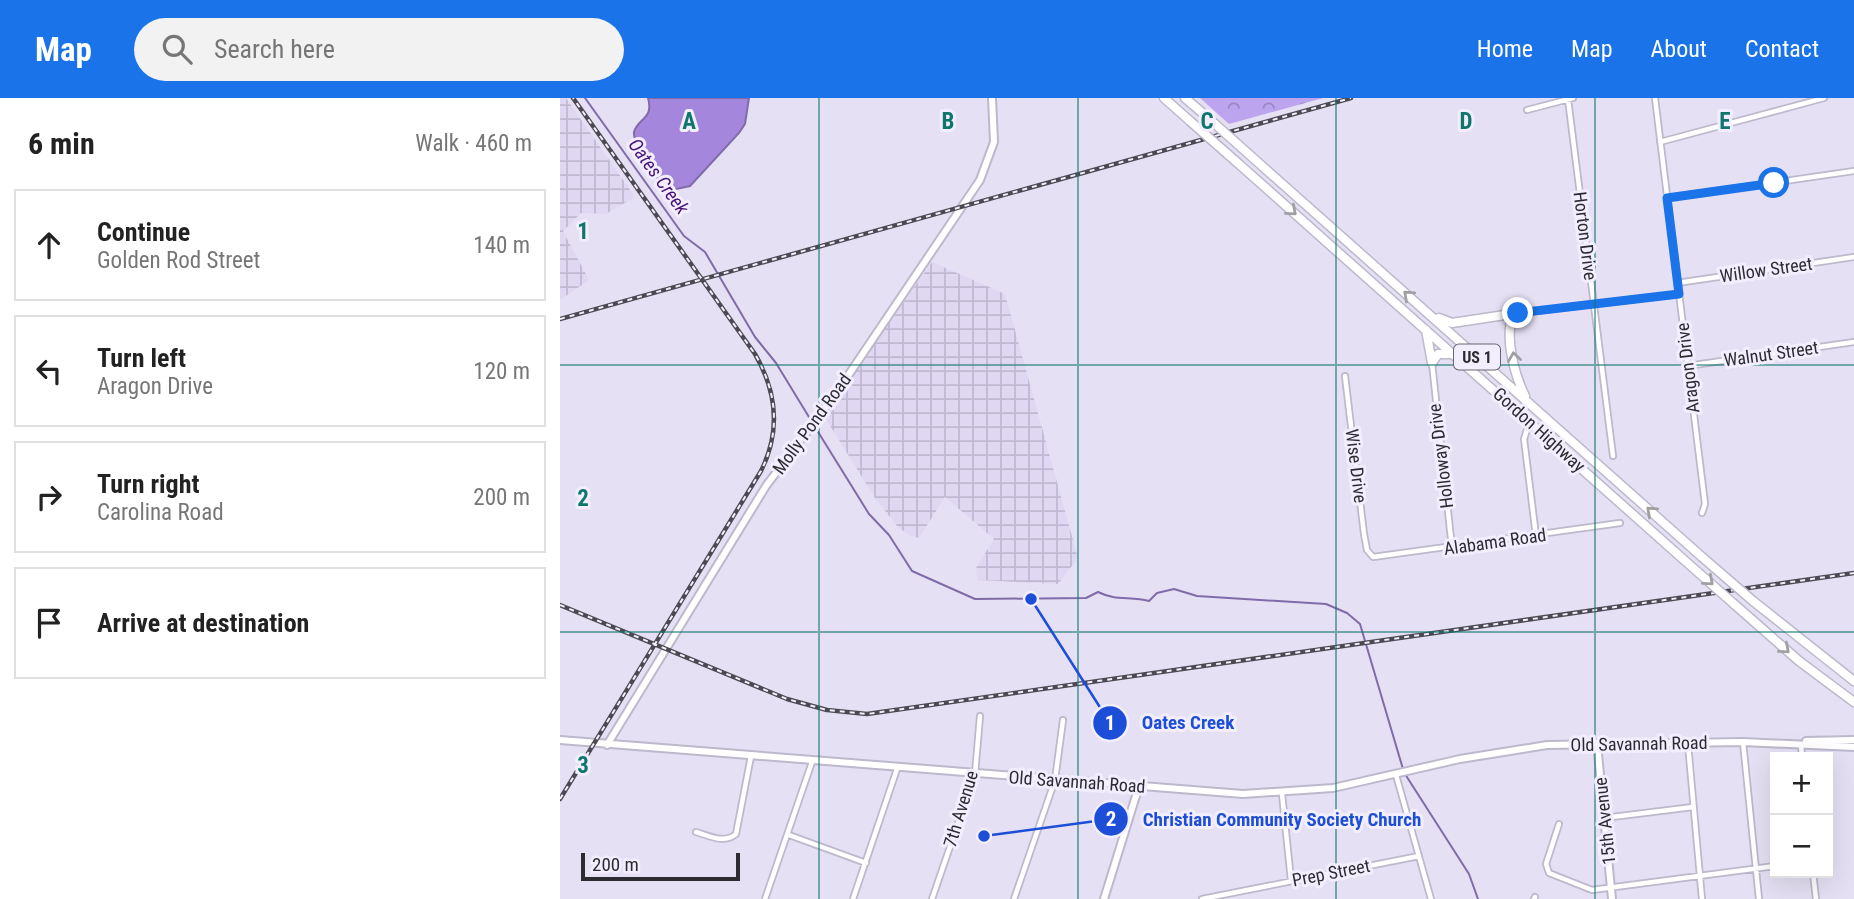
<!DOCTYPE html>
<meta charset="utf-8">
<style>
:root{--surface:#fff;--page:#f2f2f2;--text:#222;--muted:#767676;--line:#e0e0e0;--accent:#1a73e8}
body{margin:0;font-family:"Roboto Condensed",sans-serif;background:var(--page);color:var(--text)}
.controls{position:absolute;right:21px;bottom:21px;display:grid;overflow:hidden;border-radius:0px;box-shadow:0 7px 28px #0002}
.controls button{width:63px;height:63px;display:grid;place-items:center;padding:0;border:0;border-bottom:2px solid var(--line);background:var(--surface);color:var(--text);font:35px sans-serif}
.scale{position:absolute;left:21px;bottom:18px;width:159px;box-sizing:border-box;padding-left:7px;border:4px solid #2d2b32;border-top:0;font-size:19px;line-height:24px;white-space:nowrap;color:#2d2b32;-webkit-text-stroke:5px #f3eefe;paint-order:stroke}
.stop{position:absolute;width:21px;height:21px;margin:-16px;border:5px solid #1a73e8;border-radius:50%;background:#fff}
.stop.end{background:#1a73e8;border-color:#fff;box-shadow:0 2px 7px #0008}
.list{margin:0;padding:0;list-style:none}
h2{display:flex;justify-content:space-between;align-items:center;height:91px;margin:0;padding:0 28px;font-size:30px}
h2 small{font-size:23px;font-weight:400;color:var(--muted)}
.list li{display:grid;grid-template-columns:46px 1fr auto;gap:21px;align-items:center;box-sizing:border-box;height:112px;margin:0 14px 14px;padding:0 14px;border:2px solid var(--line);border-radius:0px}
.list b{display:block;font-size:26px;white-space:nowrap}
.list p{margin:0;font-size:23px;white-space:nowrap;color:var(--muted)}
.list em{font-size:23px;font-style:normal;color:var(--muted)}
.icon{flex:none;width:38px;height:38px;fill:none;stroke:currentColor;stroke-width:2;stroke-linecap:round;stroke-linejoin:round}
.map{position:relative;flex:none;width:1294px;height:801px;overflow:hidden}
header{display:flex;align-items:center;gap:42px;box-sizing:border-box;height:98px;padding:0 35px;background:var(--accent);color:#fff}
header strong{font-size:33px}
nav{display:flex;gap:38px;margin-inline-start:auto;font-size:24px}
.search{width:490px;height:63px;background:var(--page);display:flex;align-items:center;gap:18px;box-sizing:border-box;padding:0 24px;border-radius:38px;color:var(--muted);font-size:26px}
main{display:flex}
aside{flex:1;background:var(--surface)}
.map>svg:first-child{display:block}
</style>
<header>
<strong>Map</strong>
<div class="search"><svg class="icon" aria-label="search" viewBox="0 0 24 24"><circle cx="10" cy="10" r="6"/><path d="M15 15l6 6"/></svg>Search here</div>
<nav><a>Home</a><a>Map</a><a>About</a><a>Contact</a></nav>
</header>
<main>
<aside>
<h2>6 min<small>Walk · 460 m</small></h2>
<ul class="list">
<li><svg class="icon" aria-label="ahead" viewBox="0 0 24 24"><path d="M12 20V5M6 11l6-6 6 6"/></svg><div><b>Continue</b><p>Golden Rod Street</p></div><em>140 m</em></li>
<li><svg class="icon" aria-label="left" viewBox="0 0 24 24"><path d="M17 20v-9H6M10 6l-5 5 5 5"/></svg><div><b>Turn left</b><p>Aragon Drive</p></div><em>120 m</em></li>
<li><svg class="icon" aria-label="right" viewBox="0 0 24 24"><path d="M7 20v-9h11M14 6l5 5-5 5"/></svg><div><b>Turn right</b><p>Carolina Road</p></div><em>200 m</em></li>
<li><svg class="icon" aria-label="arrive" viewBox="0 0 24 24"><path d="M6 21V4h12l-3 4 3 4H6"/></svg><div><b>Arrive at destination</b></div></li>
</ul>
</aside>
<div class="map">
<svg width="1294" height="801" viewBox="0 0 1294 801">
<defs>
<pattern id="industrial-grid" width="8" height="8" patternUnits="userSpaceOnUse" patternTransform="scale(1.75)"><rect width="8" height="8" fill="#e0d7f3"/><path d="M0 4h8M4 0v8" fill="none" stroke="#c0b9d1"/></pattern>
<pattern id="forest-crowns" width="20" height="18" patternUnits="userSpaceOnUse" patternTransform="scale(1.75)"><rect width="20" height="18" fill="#bda4ee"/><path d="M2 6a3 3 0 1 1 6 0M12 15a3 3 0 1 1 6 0" fill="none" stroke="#9a86c1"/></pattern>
</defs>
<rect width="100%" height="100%" fill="#e6e0f4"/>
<!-- industrial -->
<path fill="url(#industrial-grid)" d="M0,0H6L75,99L46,116L21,115L3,133L29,182L0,202Z
M372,164L445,196L518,460L498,486L417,482L416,470L434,441L385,399L359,440L350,438L337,428L315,400L264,318Z"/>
<!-- forest -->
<path fill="url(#forest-crowns)" d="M640,0H763L669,26Z"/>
<!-- water -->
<path fill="#a486dc" stroke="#806ba9" stroke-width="2" d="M88,0H189L185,26L179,35L130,88L107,93C100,84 72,45 74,34C78,20 94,21 88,0Z"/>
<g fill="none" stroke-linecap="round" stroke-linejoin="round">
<!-- stream -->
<path stroke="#806ba9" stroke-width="2" d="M25,0L124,138L145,154L195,239L216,265L252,324
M255,329L309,416L329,437L352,473L415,501L526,500L538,494C556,503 570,498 589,503L597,495L614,491L637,498L766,506L787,515L800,526L843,671
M845,676L909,776L918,801"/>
<!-- street casing -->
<g stroke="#bdb8cb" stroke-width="8">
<path id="street" d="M1095,0L1145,406L1142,415
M1008,1L1053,358
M967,12L1013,0
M1100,44L1264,0
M1107,100L1294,73
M1117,185L1294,159
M959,215L1119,196
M872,265L892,450
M1127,268L1294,244
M785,278L804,436L807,452L813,459L1060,425
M969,325L964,341L976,438
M1183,644L1199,801
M1128,646L1142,801
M1241,646L1242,659
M836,677L871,801
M722,696L731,782
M1044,720L1133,709
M999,726L986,766L989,775L1032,792L1215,768
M136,734C150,738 164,746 176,736L191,658
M229,737L306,765
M1253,775L1256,801
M205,801L252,664
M293,801L337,671
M372,801L415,676L420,618
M454,801L495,682L503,622
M642,801L859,758
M974,801L975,799"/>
</g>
<!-- secondary casing -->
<g stroke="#bdb8cb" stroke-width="10">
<path id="secondary" d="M0,642L683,696L773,690L900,661L987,647L1183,644L1294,649
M1246,643L1294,642
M1037,645L1052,801
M47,647L206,388L277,294L420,82L434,44L432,0
M544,801L579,688"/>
</g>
<!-- highway casing -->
<g stroke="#bdb8cb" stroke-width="11">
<path id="highway" d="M604,0L630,23
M625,0L646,18
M692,59L1142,459
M680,67L1123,461
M958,215L952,220C945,242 955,278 965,298
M879,220L892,225L958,215
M866,232L872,265
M872,265L878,256H895
M1193,503L1294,583
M1174,506L1239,563L1294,604"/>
</g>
<!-- street -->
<use href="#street" stroke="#fff" stroke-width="4.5"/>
<!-- secondary -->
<use href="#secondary" stroke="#fff" stroke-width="6"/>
<!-- highway -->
<use href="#highway" stroke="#fff" stroke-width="8"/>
<!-- rail casing -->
<g stroke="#4c4953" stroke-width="4.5">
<path id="rail" d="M0,221L791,0
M0,507L227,601L267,612L307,616L1294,475
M0,701L201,373C221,333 217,294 195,256L13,0"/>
</g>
<!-- rail -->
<use href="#rail" stroke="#f3eefe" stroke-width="2" stroke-dasharray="5" stroke-linecap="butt"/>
<!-- highway-bridge casing -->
<g stroke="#bdb8cb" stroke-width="11" stroke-linecap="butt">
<path id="highway-bridge" d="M646,18L692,59
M630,23L680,67
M1142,459L1193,503
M1123,461L1174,506"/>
</g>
<!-- highway-bridge -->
<use href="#highway-bridge" stroke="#fff" stroke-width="8"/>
</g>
<!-- one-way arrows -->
<defs><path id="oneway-chevron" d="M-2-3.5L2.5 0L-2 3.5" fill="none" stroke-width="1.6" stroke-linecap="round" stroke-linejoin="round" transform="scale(1.75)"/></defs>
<g stroke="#a0a0a3">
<use href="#oneway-chevron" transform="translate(732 113) rotate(41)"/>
<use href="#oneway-chevron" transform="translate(848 197) rotate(-138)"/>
<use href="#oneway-chevron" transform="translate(954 259) rotate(-98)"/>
<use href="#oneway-chevron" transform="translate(1091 413) rotate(-138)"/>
<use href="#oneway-chevron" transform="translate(1149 483) rotate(41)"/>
<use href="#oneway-chevron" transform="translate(1225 551) rotate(41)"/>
</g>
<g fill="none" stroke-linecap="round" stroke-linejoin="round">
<!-- route -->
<path stroke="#1a73e8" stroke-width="9" d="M958,215L1119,196L1107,100L1214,85"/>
</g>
<!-- grid -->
<path fill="none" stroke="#0f766e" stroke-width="2" stroke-opacity="0.55" d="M259,0V801M518,0V801M776,0V801M1035,0V801M0,267H1294M0,534H1294"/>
<g text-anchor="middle" stroke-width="6" stroke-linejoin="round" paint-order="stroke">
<!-- shield labels -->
<rect fill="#f3eefe" stroke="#68666f" stroke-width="2" x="894" y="246.5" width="46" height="25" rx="5"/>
<g font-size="16" font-weight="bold" fill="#2d2b32">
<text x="917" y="265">US 1</text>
</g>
<!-- street labels -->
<g font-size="18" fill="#2d2b32" stroke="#f3eefe">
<text transform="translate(1025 138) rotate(83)" y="6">Horton Drive</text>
<text transform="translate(1206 172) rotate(-8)" y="6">Willow Street</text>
<text transform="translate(1211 256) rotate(-8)" y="6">Walnut Street</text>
<text transform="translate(1128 270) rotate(-97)" y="6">Aragon Drive</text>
<text transform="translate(252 326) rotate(-54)" y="6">Molly Pond Road</text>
<text transform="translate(979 332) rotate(42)" y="6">Gordon Highway</text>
<text transform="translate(881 358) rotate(-97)" y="6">Holloway Drive</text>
<text transform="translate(796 368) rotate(83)" y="6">Wise Drive</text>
<text transform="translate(935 444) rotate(-8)" y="6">Alabama Road</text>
<text transform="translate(1079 646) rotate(-1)" y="6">Old Savannah Road</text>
<text transform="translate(517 684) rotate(4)" y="6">Old Savannah Road</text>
<text transform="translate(401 711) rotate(-73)" y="6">7th Avenue</text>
<text transform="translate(1045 723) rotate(-96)" y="6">15th Avenue</text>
<text transform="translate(771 775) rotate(-11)" y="6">Prep Street</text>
</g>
<!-- water labels -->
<g font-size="19" font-style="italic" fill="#46157a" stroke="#f3eefe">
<text transform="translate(99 78) rotate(54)" y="7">Oates Creek</text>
</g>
</g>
<g font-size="23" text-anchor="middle" font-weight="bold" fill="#0f766e" stroke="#f3eefe" stroke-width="6" stroke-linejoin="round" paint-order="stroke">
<text x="129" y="31">A</text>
<text x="388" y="31">B</text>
<text x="647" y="31">C</text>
<text x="906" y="31">D</text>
<text x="1165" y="31">E</text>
<text x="23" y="141">1</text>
<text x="23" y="408">2</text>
<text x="23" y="675">3</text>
</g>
<!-- callouts -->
<path fill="none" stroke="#1d4ed8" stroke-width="2.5" d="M471 501L550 625M424 738L551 721"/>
<g fill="#1d4ed8" stroke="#f3eefe" stroke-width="2.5">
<circle cx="471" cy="501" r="7"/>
<circle cx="424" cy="738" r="7"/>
<circle cx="550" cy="625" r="18"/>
<circle cx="551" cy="721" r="18"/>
</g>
<g font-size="21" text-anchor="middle" font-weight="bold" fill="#fff">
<text x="550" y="632">1</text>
<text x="551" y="728">2</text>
</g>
<g font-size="19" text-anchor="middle" font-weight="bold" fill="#1d4ed8" stroke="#f3eefe" stroke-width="6" stroke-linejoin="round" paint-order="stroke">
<text x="628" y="631">Oates Creek</text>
<text x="722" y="728">Christian Community Society Church</text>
</g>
</svg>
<div class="controls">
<button>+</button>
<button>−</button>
</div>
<div class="scale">200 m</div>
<div class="stop" style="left:1214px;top:85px"></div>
<div class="stop end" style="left:958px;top:215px"></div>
</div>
</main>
